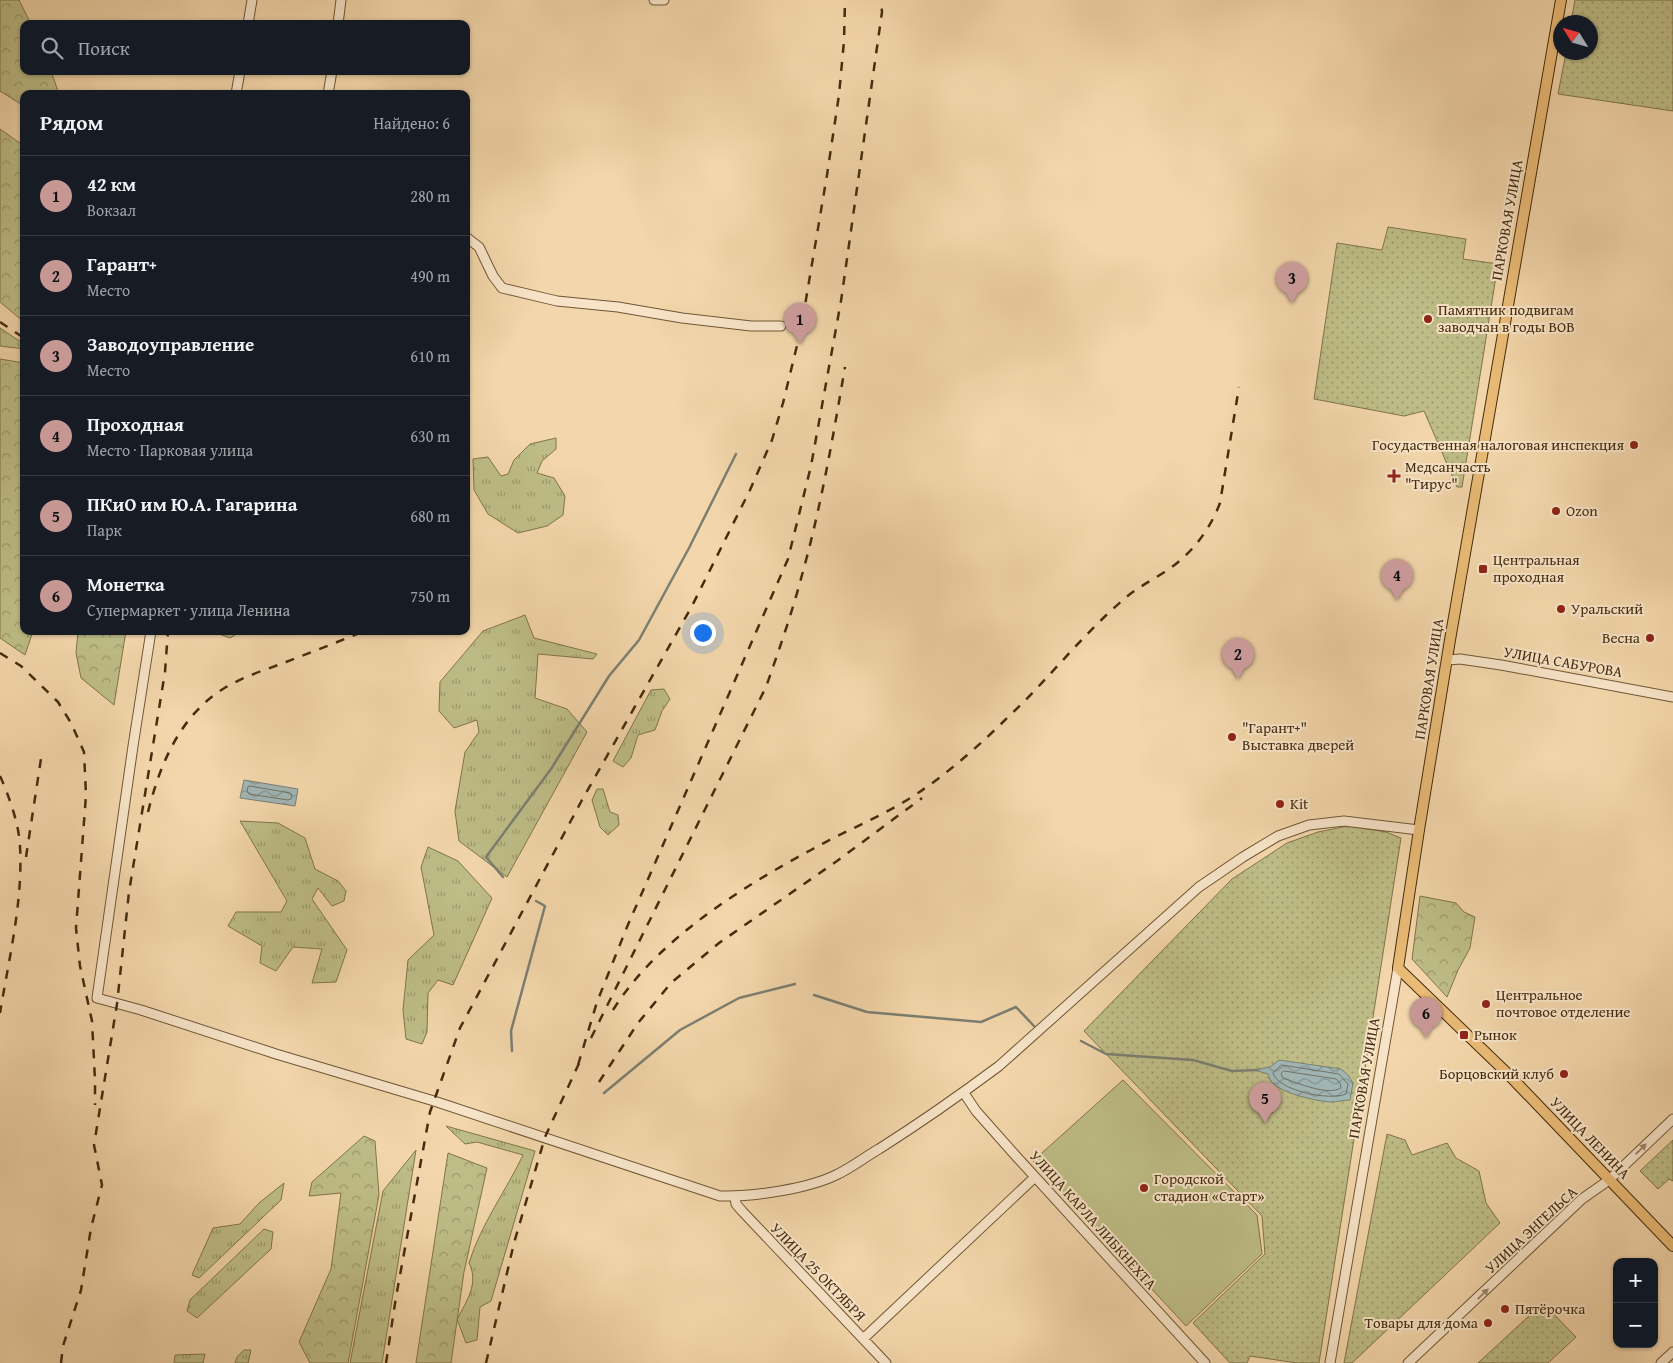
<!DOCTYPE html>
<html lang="ru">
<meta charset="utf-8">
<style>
:root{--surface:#171b24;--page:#242831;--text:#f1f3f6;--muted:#9ea1a6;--line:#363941;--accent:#c59692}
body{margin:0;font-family:"Gentium Book Plus",serif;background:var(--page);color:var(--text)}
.controls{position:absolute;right:15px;bottom:15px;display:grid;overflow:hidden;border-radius:10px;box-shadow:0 1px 4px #0004}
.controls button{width:45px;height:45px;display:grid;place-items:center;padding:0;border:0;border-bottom:1px solid var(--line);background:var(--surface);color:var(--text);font:25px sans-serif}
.compass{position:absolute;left:1553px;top:15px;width:45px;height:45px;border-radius:50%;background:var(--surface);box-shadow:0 1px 4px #0004;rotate:307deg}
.you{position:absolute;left:702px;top:632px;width:18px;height:18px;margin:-12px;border:4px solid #fff;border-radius:50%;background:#1a73e8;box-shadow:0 0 0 8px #1a73e833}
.badge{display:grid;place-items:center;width:32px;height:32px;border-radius:50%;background:var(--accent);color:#111;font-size:16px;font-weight:700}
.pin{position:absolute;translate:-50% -41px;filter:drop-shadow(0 1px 2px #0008)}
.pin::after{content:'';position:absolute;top:26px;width:18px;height:15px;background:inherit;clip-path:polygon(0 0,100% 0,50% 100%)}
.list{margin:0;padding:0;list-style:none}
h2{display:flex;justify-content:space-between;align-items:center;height:65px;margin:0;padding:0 20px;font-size:21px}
h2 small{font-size:16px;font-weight:400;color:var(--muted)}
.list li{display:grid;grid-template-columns:32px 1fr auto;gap:15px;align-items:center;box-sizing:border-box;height:80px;padding:0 20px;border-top:1px solid var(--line)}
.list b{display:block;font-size:19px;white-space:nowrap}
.list p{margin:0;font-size:16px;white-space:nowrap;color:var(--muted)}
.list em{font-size:16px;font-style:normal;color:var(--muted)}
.icon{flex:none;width:28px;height:28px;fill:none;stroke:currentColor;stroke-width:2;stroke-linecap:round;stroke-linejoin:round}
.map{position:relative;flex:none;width:1673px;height:1363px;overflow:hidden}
.search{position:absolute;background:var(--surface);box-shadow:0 1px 4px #0004;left:20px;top:20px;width:450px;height:55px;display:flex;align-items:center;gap:12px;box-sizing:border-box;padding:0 18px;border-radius:10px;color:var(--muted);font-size:19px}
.panel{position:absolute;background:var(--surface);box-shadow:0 1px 4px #0004;left:20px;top:90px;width:450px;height:545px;border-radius:10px}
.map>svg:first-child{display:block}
</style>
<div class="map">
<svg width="1673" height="1363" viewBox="0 0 1673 1363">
<defs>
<pattern id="grass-tufts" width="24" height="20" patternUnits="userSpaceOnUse" patternTransform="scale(1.25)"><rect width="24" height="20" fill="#bebd87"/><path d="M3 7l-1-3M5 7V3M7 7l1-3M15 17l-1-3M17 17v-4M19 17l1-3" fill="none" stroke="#9c9a6d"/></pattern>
<pattern id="forest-crowns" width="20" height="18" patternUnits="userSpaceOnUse" patternTransform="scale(1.25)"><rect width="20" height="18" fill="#bebd87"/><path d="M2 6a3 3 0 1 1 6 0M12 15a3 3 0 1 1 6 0" fill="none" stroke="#9c9a6d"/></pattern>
<pattern id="park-dots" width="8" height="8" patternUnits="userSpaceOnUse" patternTransform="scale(1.25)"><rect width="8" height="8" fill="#bebd87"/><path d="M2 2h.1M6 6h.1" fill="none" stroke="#9c9a6d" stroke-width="1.8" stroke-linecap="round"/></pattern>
<pattern id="water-waves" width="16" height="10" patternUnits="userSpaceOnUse" patternTransform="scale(1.25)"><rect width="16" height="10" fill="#a0b6b5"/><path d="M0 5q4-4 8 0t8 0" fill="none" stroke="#849492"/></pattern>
</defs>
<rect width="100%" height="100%" fill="#f3d6ab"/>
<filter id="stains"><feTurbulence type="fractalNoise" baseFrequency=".004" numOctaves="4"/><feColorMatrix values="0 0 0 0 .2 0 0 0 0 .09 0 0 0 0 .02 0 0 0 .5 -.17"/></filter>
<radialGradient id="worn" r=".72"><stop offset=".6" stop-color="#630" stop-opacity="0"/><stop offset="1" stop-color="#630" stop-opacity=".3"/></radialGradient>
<!-- grass -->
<path fill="url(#grass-tufts)" stroke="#82744a" d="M0,328L24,344V349L0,346Z
M556,438V449L542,461L537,473L554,478L565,496L563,515L547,526L518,533L488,514L474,490L473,459L488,457L501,476L508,474L514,460L530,444Z
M525,615L534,638L597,654L593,659L538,654L535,698L567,709L587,732L507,877L459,841L455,811L465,752L479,732L477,720L454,728L439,711L440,682L483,631Z
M211,631H242L230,638Z
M664,689L670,699L662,711L655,730L638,735L631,758L623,767L613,761L651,690Z
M597,789H603L610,812L618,815L619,825L608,835L600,827L592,800Z
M240,821L278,823L305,838L315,869L338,881L346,891L344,901L332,906L318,888L312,899L347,950L336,982L312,983L322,949L293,947L276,971L260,963L262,946L228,926L236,912H281L287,901Z
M428,847L458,861L492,898L453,985L438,980L428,993L427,1032L422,1044L406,1039L403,1010L408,960L434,935L421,867Z
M446,1126L535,1151L491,1301L480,1307L477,1340L466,1343L457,1319C467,1301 479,1283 469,1263C481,1224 506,1191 523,1155L477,1142L465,1144Z
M416,1150L382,1363H350L383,1191Z
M284,1183L281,1200L199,1278L192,1275L213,1228L240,1224L259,1203Z
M264,1229L273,1232L271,1249L197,1318L187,1311L190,1300Z
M244,1350H251L248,1363H235L237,1357Z
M205,1354L203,1363H174L175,1355Z"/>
<!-- forest -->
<path fill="url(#forest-crowns)" stroke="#82744a" d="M0,0H19L31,24H24V71H51L59,94H24V106L0,91Z
M0,129L24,146V322L0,302Z
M0,359L24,363V631H33L25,655L0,638Z
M78,631H126L114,705L81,678L76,653Z
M1420,896L1456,903L1464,912L1475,917L1470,948L1458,970L1447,997L1412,959Z
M364,1136L375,1141L379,1195L348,1363H310L299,1342L331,1269L341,1193L309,1196L312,1182Z
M448,1153L487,1168L464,1272L451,1363H416Z"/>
<!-- park -->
<path fill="url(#park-dots)" stroke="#82744a" d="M1575,0H1673V111L1558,94L1566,53L1590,52V22H1571Z
M1388,227L1466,239L1463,259L1498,264L1462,487H1457L1424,411L1404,416L1314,399L1337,243L1382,250Z
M1348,826L1386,832L1401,838L1319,1363H1297L1250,1356L1247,1363H1230L1193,1323L1265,1254L1262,1216L1084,1031L1232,879L1287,843L1318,832Z
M1387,1134L1405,1140L1412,1155L1447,1143L1456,1158L1479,1171L1486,1203L1500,1223L1352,1363H1344Z
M1673,1140V1181L1669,1179L1658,1189L1640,1171Z
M1543,1303L1576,1337L1548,1363H1478Z"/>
<!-- pitch -->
<path fill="#bebd87" stroke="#82744a" d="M1123,1080L1257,1215L1262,1254L1186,1326L1033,1161Z"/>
<!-- water -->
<path fill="url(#water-waves)" stroke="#7c7f72" d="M244,780L298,789L295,806L240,798Z
M1279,1060L1341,1069L1348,1075L1353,1083L1350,1100C1343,1100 1337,1102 1330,1102C1316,1101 1279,1093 1271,1081C1269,1079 1269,1076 1268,1074L1254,1070L1270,1067Z"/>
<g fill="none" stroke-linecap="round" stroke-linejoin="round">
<!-- shore -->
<path stroke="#737162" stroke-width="1" d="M250,786L290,793L292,795L291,799L288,800L249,794L247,791L248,787Z
M1282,1065L1339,1074L1348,1084L1346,1094C1330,1101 1278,1091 1273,1073Z
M1284,1071L1336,1079L1340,1083L1341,1088C1327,1096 1298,1083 1283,1078L1281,1074Z"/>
<!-- stream -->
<path stroke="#7c7f72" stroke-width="2.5" d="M503,877L486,857L551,769L609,676L639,640L689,548L736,454
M814,995L867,1012L981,1022L1016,1007L1034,1026
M1081,1041L1106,1054L1193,1060L1232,1071L1257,1070
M512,1051L511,1031L545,906L536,901
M604,1093L680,1030L739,998L795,984"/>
<!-- minor casing -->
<g stroke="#715635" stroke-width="11">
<path id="minor" d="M654,0H664
M248,24L252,0
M338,24L341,0
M236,94L240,71
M328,94L332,71
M466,237L479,247L493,276L502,288L557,301L618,307L682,318L751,326H781
M151,631L133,746L97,998L141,1010L276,1054L434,1101L720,1196C752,1197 807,1189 836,1175C851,1168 865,1157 879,1149C920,1123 960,1095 999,1066L1199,887L1243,857L1278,836L1309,825L1344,821L1419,830
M1448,660L1460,659L1501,665L1673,697
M964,1093L976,1111L1015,1155L1205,1363
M735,1196L736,1204L742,1211L886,1363
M863,1339L1035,1177
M1330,1363L1398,968
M1408,1363L1582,1199L1609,1180L1673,1119
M1661,1363L1673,1352"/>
</g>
<!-- major casing -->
<g stroke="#462c0e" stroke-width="12">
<path id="major" d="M1561,0L1450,640L1419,830L1398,968L1509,1075L1673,1246"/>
</g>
<!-- minor -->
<use href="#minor" stroke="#f7e4c8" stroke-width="9"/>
<!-- major -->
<use href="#major" stroke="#eabb76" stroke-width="10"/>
<!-- rail -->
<path stroke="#462c0e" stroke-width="2.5" stroke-dasharray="9 9" stroke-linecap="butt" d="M0,322L24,338
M0,653L21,666L58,702L71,723L84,752L86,795L76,928L80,966L92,1021L95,1080V1105
M0,776C9,796 19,824 20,846C23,902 9,958 0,1013
M148,812C160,764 180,716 223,689C242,677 265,670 286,662C312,652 338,642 364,631
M26,857L42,752
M613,1010C656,941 740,888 811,850C846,830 884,816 918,793C948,773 981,744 1007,718C1047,681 1081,636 1123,600C1135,589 1149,582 1163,573C1189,557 1209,532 1220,503L1239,387
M591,1038L766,687C779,650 792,613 802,575C821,507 833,437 845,367
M578,1065L597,1002L627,927L788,559L811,466L841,301L882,12L881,0
M599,1082L638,1023L671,983L719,943L837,861L922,798
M61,1363L63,1346L81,1290L91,1228L102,1185L94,1145L117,1004L129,892L165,672L168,631
M386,1363L396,1297L430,1112L460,1028L582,800L692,606L750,490L772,440L783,403L801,329L827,175L839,95L844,41L845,0
M486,1363L514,1243L545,1137L581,1059"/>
</g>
<!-- one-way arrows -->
<defs><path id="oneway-solid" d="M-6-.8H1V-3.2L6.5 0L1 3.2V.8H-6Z" transform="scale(1.25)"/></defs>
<g fill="#9e886b">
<use href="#oneway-solid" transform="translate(1641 1149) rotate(-44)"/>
<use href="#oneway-solid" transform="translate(1483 1294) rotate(-44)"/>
</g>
<!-- markers -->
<g fill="#8f2418" stroke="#f7e4c8" stroke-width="2">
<circle cx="1428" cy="319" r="5"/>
<circle cx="1634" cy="445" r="5"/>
<path d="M1391.5 468.5h5v5h5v5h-5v5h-5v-5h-5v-5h5z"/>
<circle cx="1556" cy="511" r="5"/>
<rect x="1478" y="564" width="10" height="10" rx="2.5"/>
<circle cx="1561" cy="609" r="5"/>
<circle cx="1650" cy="638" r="5"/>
<circle cx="1232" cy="737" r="5"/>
<circle cx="1280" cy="804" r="5"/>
<circle cx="1486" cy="1004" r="5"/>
<rect x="1459" y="1030" width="10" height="10" rx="2.5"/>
<circle cx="1564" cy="1074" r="5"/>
<circle cx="1144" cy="1188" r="5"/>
<circle cx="1505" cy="1309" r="5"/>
<circle cx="1488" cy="1323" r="5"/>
</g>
<g text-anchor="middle" stroke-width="4" stroke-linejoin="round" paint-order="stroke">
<!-- street labels -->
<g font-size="15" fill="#462c0e" stroke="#f7e4c8">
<text transform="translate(1507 220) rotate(-80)" y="5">ПАРКОВАЯ УЛИЦА</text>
<text transform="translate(1563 662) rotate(10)" y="5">УЛИЦА САБУРОВА</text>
<text transform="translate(1429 679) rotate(-81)" y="5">ПАРКОВАЯ УЛИЦА</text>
<text transform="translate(1364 1078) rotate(-80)" y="5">ПАРКОВАЯ УЛИЦА</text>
<text transform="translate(1590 1138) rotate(46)" y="5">УЛИЦА ЛЕНИНА</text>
<text transform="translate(1093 1220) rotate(48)" y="5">УЛИЦА КАРЛА ЛИБКНЕХТА</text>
<text transform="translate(1531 1230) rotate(-43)" y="5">УЛИЦА ЭНГЕЛЬСА</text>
<text transform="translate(818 1272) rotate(46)" y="5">УЛИЦА 25 ОКТЯБРЯ</text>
</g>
<!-- poi labels -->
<g font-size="15" fill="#462c0e" stroke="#f7e4c8" text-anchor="start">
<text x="1438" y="315">Памятник подвигам<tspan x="1438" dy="17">заводчан в годы ВОВ</tspan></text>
<text x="1624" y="450" text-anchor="end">Госудаственная налоговая инспекция</text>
<text x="1405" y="472">Медсанчасть<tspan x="1405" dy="17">"Тирус"</tspan></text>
<text x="1566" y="516">Ozon</text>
<text x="1493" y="565">Центральная<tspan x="1493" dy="17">проходная</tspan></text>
<text x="1571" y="614">Уральский</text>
<text x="1640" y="643" text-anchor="end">Весна</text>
<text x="1242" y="733">"Гарант+"<tspan x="1242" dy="17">Выставка дверей</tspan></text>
<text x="1290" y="809">Kit</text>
<text x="1496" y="1000">Центральное<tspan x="1496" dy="17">почтовое отделение</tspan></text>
<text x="1474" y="1040">Рынок</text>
<text x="1554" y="1079" text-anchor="end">Борцовский клуб</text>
<text x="1154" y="1184">Городской<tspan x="1154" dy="17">стадион «Старт»</tspan></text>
<text x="1515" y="1314">Пятёрочка</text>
<text x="1478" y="1328" text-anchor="end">Товары для дома</text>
</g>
</g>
<rect width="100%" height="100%" filter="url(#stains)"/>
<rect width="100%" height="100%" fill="url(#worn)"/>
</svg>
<div class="controls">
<button>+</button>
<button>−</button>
</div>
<svg class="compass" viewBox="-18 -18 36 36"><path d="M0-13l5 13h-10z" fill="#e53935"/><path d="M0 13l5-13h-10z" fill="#9ea1a6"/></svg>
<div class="you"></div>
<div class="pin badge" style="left:800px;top:344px">1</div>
<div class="pin badge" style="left:1238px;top:679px">2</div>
<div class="pin badge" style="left:1292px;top:303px">3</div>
<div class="pin badge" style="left:1397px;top:600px">4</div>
<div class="pin badge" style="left:1265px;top:1123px">5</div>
<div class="pin badge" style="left:1426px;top:1038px">6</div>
<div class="search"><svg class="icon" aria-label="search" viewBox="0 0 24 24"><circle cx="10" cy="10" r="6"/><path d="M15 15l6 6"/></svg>Поиск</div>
<section class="panel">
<h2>Рядом<small>Найдено: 6</small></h2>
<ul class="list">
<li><span class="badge">1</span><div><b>42 км</b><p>Вокзал</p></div><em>280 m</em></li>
<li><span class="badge">2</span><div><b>Гарант+</b><p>Место</p></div><em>490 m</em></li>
<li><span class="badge">3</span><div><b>Заводоуправление</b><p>Место</p></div><em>610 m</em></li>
<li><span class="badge">4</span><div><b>Проходная</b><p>Место · Парковая улица</p></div><em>630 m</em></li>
<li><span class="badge">5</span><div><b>ПКиО им Ю.А. Гагарина</b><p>Парк</p></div><em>680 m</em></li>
<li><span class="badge">6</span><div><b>Монетка</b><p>Супермаркет · улица Ленина</p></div><em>750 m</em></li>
</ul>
</section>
</div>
